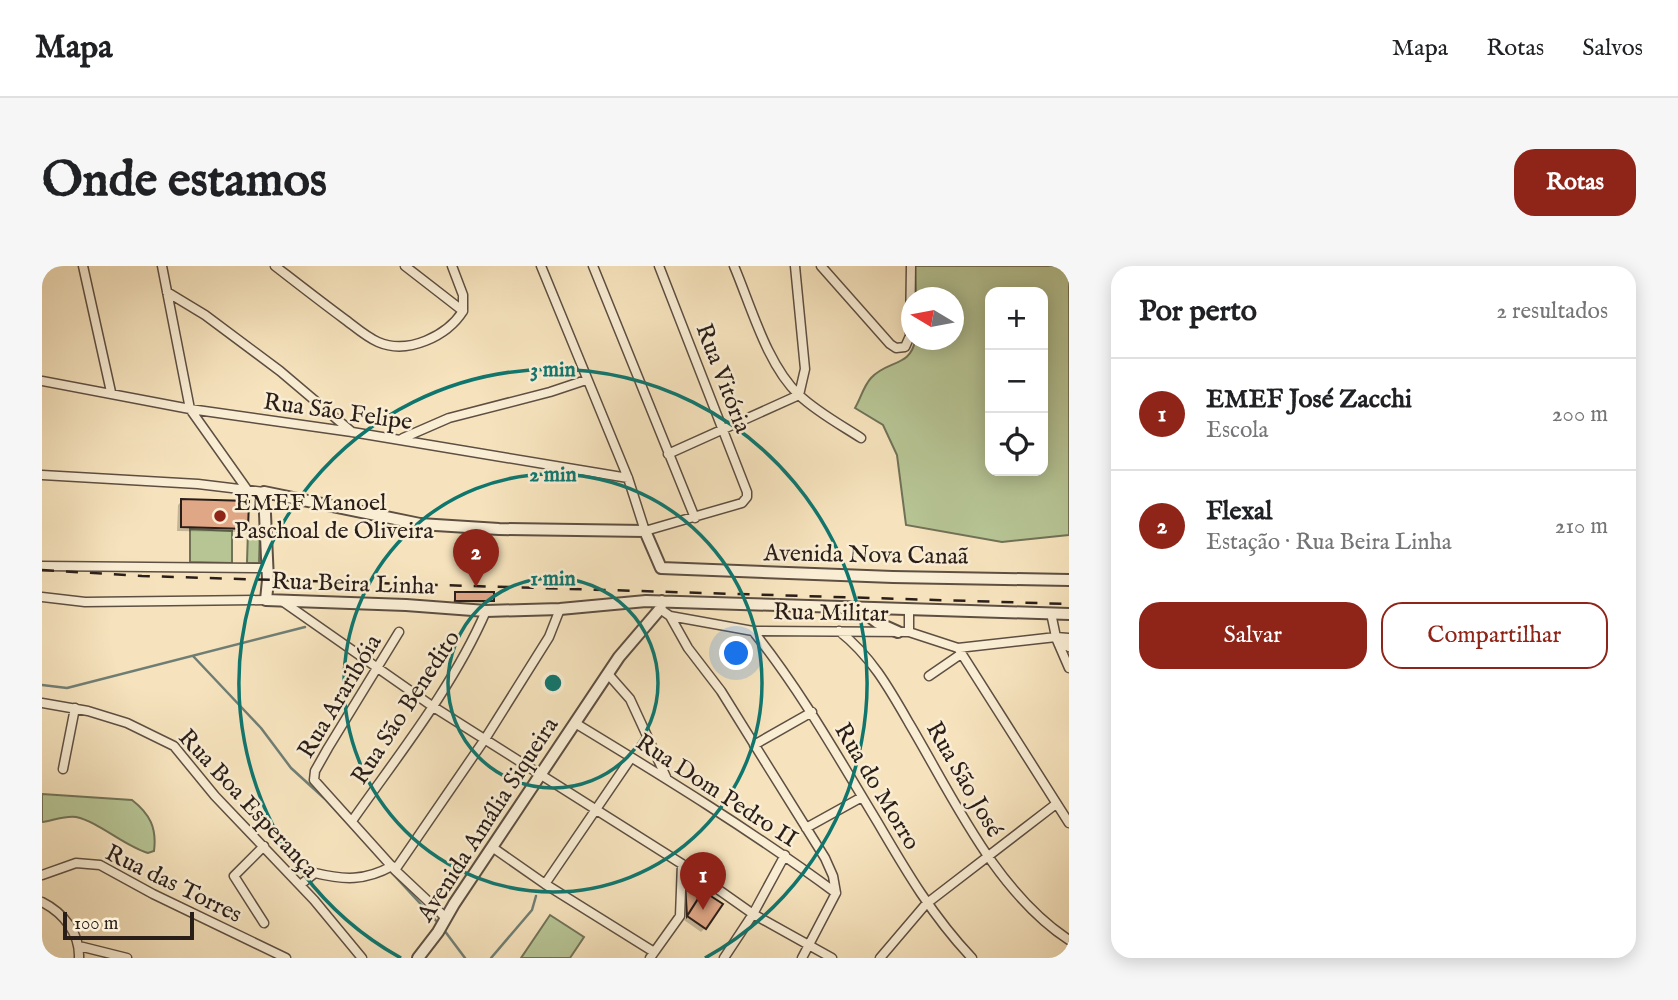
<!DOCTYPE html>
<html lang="pt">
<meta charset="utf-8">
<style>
:root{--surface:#fff;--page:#f6f6f6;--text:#202124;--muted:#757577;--line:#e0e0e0;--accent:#8f2418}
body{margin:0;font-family:"IM FELL English",serif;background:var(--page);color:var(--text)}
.controls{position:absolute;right:21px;top:21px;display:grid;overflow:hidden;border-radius:14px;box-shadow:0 4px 18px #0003}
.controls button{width:63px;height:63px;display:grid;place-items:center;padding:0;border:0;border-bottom:2px solid var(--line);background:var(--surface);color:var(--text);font:35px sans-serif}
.compass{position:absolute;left:859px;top:21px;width:63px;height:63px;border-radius:50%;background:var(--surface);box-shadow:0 4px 18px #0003;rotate:280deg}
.scale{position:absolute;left:21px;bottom:18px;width:131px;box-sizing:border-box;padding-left:7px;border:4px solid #2a1e19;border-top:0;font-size:19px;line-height:24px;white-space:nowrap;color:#2a1e19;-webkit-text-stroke:5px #f9edd4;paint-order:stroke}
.you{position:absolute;left:695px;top:388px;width:24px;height:24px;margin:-18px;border:5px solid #fff;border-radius:50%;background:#1a73e8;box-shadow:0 0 0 10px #1a73e833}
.badge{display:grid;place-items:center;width:46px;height:46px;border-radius:50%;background:var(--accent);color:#fff;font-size:23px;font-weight:700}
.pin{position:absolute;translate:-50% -58px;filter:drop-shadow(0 2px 4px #0008)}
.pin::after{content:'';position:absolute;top:37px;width:24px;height:21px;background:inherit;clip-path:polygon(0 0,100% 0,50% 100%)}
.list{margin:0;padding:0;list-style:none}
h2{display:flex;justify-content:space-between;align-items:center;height:91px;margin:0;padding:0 28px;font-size:30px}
h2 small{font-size:23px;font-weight:400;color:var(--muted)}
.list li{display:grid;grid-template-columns:46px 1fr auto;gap:21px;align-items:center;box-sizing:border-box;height:112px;padding:0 28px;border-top:2px solid var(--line)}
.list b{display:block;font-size:26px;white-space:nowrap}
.list p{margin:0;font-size:23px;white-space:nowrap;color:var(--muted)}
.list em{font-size:23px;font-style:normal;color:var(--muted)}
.actions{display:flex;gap:14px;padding:21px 28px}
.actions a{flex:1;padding:16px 0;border:2px solid var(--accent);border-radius:21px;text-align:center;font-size:24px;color:var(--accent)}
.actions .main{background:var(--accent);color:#fff}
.icon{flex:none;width:38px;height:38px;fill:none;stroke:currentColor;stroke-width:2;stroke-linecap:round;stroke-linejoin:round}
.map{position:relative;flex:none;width:1027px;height:692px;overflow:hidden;border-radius:21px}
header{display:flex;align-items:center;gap:42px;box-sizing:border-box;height:98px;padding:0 35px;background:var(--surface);border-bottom:2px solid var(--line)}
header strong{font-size:33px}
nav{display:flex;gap:38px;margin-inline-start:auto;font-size:24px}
.intro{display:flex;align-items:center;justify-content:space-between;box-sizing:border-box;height:168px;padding:0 42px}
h1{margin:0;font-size:49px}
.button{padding:18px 32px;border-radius:21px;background:var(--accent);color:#fff;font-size:24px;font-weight:700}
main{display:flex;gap:42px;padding:0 42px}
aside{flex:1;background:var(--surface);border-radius:21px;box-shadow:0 4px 18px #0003}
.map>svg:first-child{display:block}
</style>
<header>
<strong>Mapa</strong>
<nav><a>Mapa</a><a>Rotas</a><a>Salvos</a></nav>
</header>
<div class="intro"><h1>Onde estamos</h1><a class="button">Rotas</a></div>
<main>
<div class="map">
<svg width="1027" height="692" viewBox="0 0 1027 692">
<rect width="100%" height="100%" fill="#f6e3bd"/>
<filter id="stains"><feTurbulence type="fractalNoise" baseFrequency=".00286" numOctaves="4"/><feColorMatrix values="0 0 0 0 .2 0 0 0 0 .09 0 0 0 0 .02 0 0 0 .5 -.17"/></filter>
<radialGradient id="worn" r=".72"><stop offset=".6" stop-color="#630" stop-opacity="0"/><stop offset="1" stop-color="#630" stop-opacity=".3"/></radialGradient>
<!-- green -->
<path fill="#b7c595" stroke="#707257" stroke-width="2" fill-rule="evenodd" d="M873,0H1027V269L960,276L864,259L855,189L841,159L813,142C819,132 821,121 829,112C845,94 869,101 873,74H912V32L874,31ZM1001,26V205H948V26Z
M148,263L190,265V297L148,296Z
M206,263H218L217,297H205Z
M0,528L90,534C108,548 115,562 112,585L106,587C82,580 57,556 34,551C24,549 10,555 0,556Z
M508,649L542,671L528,692H479Z"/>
<!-- shadow -->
<path fill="#0003" d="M140,235L205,262L200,266L135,265L136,239Z
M414,327L450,335L447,337L411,336Z
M643,615L663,662L659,666L642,654L645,650Z"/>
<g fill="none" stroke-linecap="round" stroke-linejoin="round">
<!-- stream -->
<path stroke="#6f7e75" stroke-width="2.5" d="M151,390L219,462L249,502L283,533L339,594
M0,419L25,422L263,361
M350,607L398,659
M402,664L423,692
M449,692L490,644L494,630"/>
</g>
<!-- building -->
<path fill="#e0a786" stroke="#2a1e19" stroke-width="2" d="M139,233L207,235L206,263L139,261Z
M413,326H452V335H413Z
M642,613L661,625L645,650L643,616Z
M661,625L681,638L664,663L645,650Z"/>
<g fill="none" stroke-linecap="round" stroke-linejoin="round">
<!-- minor casing -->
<g stroke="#5d4f42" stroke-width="11">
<path id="minor" d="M41,0L69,126
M120,0L148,143L204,222
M233,0C255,17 278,35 301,52C312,60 324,71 336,76C366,89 405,70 421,45
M363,0L421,45
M410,0L421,29V45
M499,0L586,212L603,265L700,237L705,231V226L617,0
M551,0L653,252
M692,0C709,40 725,99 757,129C775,146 799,159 819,172
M779,0L848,78L854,82L863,81L868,70L869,0
M125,26L163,49L238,105L310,166
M0,115L148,143L310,166L586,212
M361,172L407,152L508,126L544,114
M626,188L757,129L763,103L753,0
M0,209L156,218L222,226
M0,300L224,302
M0,331L43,336L224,334
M240,335L390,440L640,598L711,648L790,692
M618,343L628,350L646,382L679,425L783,592L791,610L794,627L760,692
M867,343V366
M1009,347L1014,371L1027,381
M628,350L711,365L867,366L916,382L1027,557
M711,365C759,425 796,491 836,557C864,605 891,651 930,692
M797,365C829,390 847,422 867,457C911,531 953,625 1027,674
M357,366L286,482L273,505L272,514L353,604L404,652
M1014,372L1027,402
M916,382L1014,371L1027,372
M566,408L588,433L624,511
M887,410L919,388
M0,437L46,445L85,457L132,480L173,530L272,634L320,692
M533,457C622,511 710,565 794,627
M712,479L770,446
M21,503L33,442
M310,555C357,488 411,421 444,345
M764,562L820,531
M222,580L192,610L222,657
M450,581L503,618L612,686
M353,604L443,473L507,371L518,343
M0,609L34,597L58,599L111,628L244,692
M503,618L589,492
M258,619L273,607C302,614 323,615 350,600
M0,636C22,647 38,668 37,692
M37,680L85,692
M608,692L638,650L640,598
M682,692L711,648L743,589
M838,692L884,638L1014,538"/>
</g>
<!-- tertiary casing -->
<g stroke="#5d4f42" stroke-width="14">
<path id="tertiary" d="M1027,314L851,311L619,302L603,265L457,263L378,258L222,226L226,314L224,334L364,339L444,345L518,343L604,335L1027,348
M816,342L836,357L856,366
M376,692L396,666L412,638L577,391L618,343L620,335"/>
</g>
<!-- minor -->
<use href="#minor" stroke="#f9edd4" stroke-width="8"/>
<!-- tertiary -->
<use href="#tertiary" stroke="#f9edd4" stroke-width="10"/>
<!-- rail -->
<path stroke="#2a1e19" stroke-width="2.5" stroke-dasharray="12 12" stroke-linecap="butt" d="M0,304L100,310L1027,338"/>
</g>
<!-- distance rings -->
<g fill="none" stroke="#0f766e" stroke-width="3.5">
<circle cx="511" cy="417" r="105"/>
<circle cx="511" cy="417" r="209"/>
<path d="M359 692A314 314 0 1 1 663 692"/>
</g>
<!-- markers -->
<circle fill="#8f2418" stroke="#f9edd4" stroke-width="2.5" cx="178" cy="250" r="7"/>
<g text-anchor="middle" stroke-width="5" stroke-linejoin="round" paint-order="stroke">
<!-- street labels -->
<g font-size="24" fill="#2a1e19" stroke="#f9edd4">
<text transform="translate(682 112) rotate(69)" y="8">Rua Vitória</text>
<text transform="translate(296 145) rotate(8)" y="8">Rua São Felipe</text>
<text transform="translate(824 288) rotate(1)" y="8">Avenida Nova Canaã</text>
<text transform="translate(311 317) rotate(2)" y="8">Rua Beira Linha</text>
<text transform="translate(789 346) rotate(1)" y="8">Rua Militar</text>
<text transform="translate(297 430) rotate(-59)" y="8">Rua Araribóia</text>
<text transform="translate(363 441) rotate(-57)" y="8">Rua São Benedito</text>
<text transform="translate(923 513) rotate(60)" y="8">Rua São José</text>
<text transform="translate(836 520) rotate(59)" y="8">Rua do Morro</text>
<text transform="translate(675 524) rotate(33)" y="8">Rua Dom Pedro II</text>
<text transform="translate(207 537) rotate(47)" y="8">Rua Boa Esperança</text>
<text transform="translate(445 553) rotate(-57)" y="8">Avenida Amália Siqueira</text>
<text transform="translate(132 617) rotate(26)" y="8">Rua das Torres</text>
</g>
<!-- poi labels -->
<g font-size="24" fill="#2a1e19" stroke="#f9edd4" text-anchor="start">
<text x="192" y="244">EMEF Manoel<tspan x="192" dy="28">Paschoal de Oliveira</tspan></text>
</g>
</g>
<circle cx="511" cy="417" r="10" fill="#0f766e" stroke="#f9edd4" stroke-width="3.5"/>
<g font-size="21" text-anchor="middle" font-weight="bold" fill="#0f766e" stroke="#f9edd4" stroke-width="5" stroke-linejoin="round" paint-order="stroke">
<text x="511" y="110">3 min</text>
<text x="511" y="215">2 min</text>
<text x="511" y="319">1 min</text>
</g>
<rect width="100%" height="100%" filter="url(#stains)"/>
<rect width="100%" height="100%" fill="url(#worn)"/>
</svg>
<div class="controls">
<button>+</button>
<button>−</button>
<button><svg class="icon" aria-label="locate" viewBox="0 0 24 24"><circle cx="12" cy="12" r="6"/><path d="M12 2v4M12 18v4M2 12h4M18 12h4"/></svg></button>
</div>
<svg class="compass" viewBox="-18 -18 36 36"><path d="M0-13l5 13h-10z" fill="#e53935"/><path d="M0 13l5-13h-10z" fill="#757577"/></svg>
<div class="scale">100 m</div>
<div class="you"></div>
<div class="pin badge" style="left:661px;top:644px">1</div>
<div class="pin badge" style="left:434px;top:321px">2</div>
</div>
<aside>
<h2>Por perto<small>2 resultados</small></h2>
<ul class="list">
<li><span class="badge">1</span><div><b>EMEF José Zacchi</b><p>Escola</p></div><em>200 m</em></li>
<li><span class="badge">2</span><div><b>Flexal</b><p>Estação · Rua Beira Linha</p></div><em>210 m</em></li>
</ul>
<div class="actions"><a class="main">Salvar</a><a>Compartilhar</a></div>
</aside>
</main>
